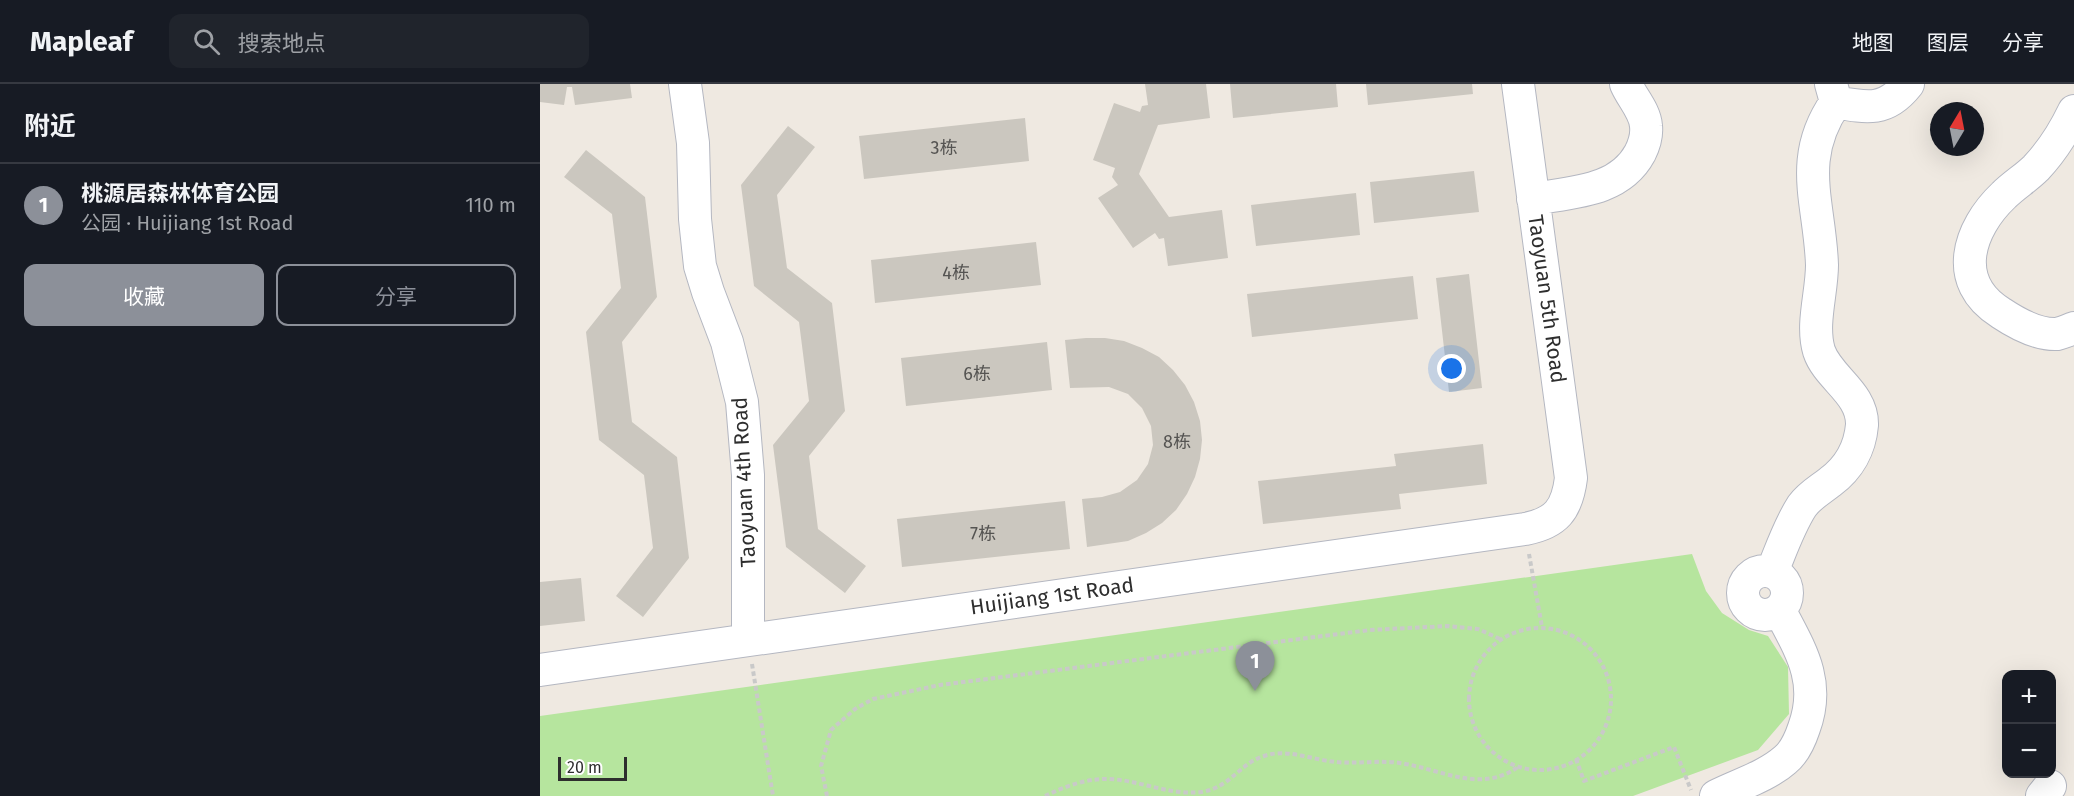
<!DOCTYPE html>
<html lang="zh">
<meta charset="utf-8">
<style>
:root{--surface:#171b24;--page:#20242c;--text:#f1f3f6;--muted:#9ea1a6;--line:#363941;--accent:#8c9099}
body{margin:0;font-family:"Fira Sans","Noto Sans SC",sans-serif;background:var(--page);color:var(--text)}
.controls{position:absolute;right:18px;bottom:18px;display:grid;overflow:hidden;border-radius:12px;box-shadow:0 6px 24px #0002}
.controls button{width:54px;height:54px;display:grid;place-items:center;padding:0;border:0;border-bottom:2px solid var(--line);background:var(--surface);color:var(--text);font:30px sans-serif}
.compass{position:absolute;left:1390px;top:18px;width:54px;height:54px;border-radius:50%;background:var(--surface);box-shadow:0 6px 24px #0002;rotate:10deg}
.scale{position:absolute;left:18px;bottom:15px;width:69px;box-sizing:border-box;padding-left:6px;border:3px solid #2e2e2e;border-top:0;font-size:16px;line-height:21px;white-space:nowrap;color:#2e2e2e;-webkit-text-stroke:4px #fff;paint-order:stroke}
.you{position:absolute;left:912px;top:285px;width:21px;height:21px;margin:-15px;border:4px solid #fff;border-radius:50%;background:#1a73e8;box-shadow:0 0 0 9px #1a73e833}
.badge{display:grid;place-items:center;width:39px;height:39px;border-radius:50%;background:var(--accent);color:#fff;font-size:20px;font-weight:700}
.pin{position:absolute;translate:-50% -50px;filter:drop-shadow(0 2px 3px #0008)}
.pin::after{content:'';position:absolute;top:32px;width:21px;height:18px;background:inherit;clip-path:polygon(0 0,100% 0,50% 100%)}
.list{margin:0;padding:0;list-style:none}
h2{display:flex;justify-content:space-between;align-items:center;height:78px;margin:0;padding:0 24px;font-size:26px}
h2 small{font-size:20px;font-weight:400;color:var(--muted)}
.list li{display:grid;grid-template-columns:39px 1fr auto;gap:18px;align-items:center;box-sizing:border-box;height:84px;padding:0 24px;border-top:2px solid var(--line)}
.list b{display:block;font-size:22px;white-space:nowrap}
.list p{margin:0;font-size:20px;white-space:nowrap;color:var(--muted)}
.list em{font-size:20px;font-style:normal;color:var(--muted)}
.actions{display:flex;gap:12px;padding:18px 24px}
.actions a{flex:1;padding:14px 0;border:2px solid var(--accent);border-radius:12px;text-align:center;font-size:21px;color:var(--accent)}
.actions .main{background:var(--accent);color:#fff}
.icon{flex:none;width:33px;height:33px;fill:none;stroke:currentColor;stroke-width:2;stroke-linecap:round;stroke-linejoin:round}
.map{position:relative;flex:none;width:1534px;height:712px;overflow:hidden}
header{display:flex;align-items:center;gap:36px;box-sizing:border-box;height:84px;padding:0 30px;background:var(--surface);border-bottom:2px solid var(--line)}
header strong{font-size:28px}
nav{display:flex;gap:33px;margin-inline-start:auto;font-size:21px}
.search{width:420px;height:54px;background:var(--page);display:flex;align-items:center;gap:15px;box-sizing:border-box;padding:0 21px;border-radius:12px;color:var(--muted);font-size:22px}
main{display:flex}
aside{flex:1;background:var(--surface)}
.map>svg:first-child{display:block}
</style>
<header>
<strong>Mapleaf</strong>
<div class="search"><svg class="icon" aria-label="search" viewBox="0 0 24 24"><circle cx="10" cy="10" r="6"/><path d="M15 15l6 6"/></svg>搜索地点</div>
<nav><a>地图</a><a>图层</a><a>分享</a></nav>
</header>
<main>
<aside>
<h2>附近<small></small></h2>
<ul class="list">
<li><span class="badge">1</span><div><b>桃源居森林体育公园</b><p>公园 · Huijiang 1st Road</p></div><em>110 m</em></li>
</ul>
<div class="actions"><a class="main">收藏</a><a>分享</a></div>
</aside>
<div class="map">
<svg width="1534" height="712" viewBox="0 0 1534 712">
<rect width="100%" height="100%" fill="#efe9e1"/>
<!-- green -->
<path fill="#b6e59e" d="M1152,470L1166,507L1182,529L1209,546L1228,552L1248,583L1249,630L1218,666L1093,712H0V632Z"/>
<!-- building -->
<path fill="#cbc7bf" d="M0,0H90L92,14L35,21L32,3H27L24,21L0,18Z
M605,0H666L670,34L618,41L599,90L629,133L682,126L688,174L628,182L624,154L619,155L615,149L593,164L558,114L578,101L572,93L575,84L553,76L574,19L600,28L602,22L608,21Z
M690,0H796L798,23L693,34Z
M826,0H932L933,10L828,21Z
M485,34L489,77L324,95L319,52Z
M248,42L275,63L237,111L247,184L292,219L305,327L269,372L278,445L326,482L305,509L246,463L233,361L269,317L259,238L214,202L201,101Z
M46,66L105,113L117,213L82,258L92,338L137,373L149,474L103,533L76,512L113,464L104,391L59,356L46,248L81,204L72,130L24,93Z
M934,87L939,128L834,139L830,98Z
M816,109L820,151L716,162L711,121Z
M496,158L501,201L335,219L331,176Z
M929,190L942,304L909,308L896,194Z
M873,192L878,235L712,253L707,210Z
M546,254H565L584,257L602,264L619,273L633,286L645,301L654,318L660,337L662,356L660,375L655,393L647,410L636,426L622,439L606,449L588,457L547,463L542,415L562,413L580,408L597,396L608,380L613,361L611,342L602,324L588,310L569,303L530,304L525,256Z
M507,258L512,306L366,322L361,274Z
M943,360L947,400L859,410L861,425L723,440L718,397L856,382L854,370Z
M525,417L530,465L362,483L357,435Z
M41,494L45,537L0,542V498Z"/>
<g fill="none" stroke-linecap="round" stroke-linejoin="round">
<!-- minor casing -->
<g stroke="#b4b7c1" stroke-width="34">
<path id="minor" d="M145,0L153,59L155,135L160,182L168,208L187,258L202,318L208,391V556
M1296,18C1327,24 1346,28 1368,0
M1534,27C1524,48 1512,67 1496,84C1486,94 1474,101 1464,111C1428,145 1411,198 1461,229C1476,239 1498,251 1517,250C1522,249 1529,246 1534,244
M993,115C1032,108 1079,108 1100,69C1104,61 1107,51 1106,42C1105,27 1092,14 1086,0
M1203 509a22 22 0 1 1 44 0a22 22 0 1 1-44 0Z
M1232,488C1241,466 1249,442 1262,422C1270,411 1280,406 1290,398C1309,384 1320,364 1322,341C1323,309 1288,294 1279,267C1271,240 1282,209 1282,181C1280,119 1256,75 1296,18L1291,0
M0,586L985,445C1016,439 1027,426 1031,394L978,0
M1176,712C1198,701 1227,692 1245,676C1255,668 1260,656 1264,644C1281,598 1261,567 1240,527
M1502,712L1510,702"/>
</g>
<!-- path -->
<path stroke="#c9c9c9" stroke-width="4" stroke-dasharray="4.5 3" stroke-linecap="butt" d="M989,470L1002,543
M929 615a71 71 0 1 1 142 0a71 71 0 1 1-142 0Z
M212,580L233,712
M1036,675L1044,697L1134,663L1151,706
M287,712L281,682L291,646L315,625L333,615L400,601L830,546L908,542L938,545L960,555
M505,712C524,703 544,695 566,695C598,695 629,712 661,708C690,704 700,679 724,672C747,664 773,676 796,678C817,680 839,676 860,679C901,685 940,710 978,683"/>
<!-- minor -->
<use href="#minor" stroke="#fff" stroke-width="32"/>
</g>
<g text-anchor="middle" stroke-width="6" stroke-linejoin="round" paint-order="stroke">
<!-- number labels -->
<g font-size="18" fill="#555452">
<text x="404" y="70">3栋</text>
<text x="416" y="195">4栋</text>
<text x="437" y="296">6栋</text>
<text x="637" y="364">8栋</text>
<text x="443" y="456">7栋</text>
</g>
<!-- street labels -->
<g font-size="21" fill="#2e2e2e" stroke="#fff">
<text transform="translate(1007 215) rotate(82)" y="7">Taoyuan 5th Road</text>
<text transform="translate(204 398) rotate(-93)" y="7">Taoyuan 4th Road</text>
<text transform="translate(512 512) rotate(-8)" y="7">Huijiang 1st Road</text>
</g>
</g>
</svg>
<div class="controls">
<button>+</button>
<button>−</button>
</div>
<svg class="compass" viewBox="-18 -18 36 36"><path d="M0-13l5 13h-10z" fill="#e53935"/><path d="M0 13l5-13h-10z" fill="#9ea1a6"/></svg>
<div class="scale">20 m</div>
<div class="you"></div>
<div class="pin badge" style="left:715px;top:607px">1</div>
</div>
</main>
